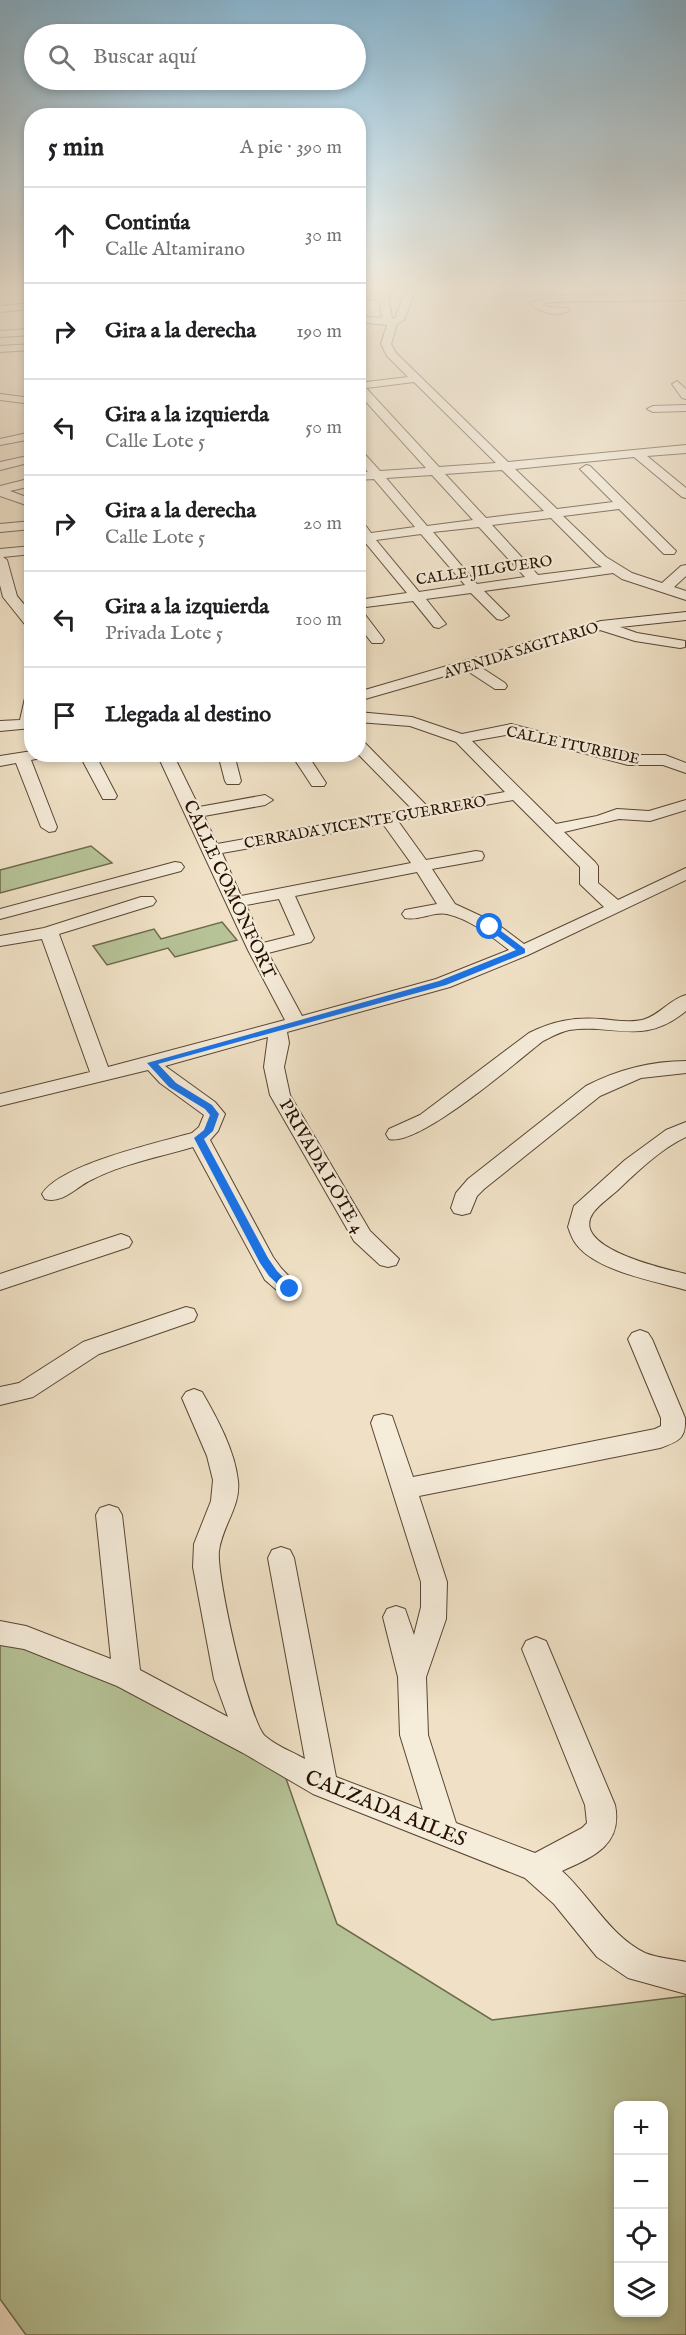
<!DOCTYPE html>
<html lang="es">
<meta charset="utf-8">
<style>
:root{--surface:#fff;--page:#f2f2f2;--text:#202124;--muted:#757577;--line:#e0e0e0}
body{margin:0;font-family:"IM FELL English",serif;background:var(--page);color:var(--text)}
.controls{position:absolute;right:18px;bottom:18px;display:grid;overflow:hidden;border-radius:12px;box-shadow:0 3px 9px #0003}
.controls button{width:54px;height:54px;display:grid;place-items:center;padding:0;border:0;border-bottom:2px solid var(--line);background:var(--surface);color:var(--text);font:30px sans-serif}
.stop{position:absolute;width:18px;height:18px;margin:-14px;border:4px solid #1a73e8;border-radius:50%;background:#fff}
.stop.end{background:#1a73e8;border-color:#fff;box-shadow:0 2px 6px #0008}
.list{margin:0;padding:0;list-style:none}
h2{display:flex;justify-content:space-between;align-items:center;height:78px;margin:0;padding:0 24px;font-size:26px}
h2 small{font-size:20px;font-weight:400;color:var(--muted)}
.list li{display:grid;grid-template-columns:39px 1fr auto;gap:18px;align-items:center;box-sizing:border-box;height:96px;padding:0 24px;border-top:2px solid var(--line)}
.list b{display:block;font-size:22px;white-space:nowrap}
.list p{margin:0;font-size:20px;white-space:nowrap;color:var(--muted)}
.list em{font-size:20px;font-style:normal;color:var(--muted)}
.icon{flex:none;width:33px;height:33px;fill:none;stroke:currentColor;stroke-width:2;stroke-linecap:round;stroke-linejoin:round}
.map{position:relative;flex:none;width:686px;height:2335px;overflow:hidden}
.search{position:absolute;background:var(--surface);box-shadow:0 3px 9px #0003;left:24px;top:24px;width:342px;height:66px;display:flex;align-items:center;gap:15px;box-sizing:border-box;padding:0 21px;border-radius:33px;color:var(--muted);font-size:22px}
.panel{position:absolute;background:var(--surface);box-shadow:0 3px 9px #0003;left:24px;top:108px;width:342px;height:654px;border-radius:24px}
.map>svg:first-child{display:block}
</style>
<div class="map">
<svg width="686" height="2335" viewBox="0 0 686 2335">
<rect width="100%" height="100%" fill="#f0e1c6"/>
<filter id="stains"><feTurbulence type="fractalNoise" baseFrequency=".00333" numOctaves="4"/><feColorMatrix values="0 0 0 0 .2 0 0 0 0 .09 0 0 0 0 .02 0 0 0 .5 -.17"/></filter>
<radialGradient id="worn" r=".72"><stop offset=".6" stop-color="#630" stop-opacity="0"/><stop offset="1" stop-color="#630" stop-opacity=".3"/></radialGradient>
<!-- green -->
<path fill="#b6c397" stroke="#6e6a4c" stroke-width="1.5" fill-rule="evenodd" d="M91,846L112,863L0,893V870Z
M222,922L237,940L175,957L168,948L107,965L93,946L154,929L161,939Z
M0,1636L120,1679L283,1770L337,1924L492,2020L686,1996V2335H26L0,2299ZM618,2106H664V2312H618Z"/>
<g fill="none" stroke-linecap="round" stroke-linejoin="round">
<!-- minor casing -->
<g stroke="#584633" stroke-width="2">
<path id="minor" d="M0,287L32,288V294L0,293Z
M377,287H387L392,319L395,318L407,287H417L404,320L397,324L391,344L396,353L508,462L686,445V453L647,456L686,488V498L682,497L634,457L515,469L557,509L613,502L580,469L586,465L590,466L676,551L674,554H664L619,509L563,516L606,557L632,573L662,583L681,566L686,565V576L674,587L686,591V600L622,579L613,573L484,591L509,616L502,620L497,619L471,593L426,599L446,624L439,628L434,627L413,601L358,608V600L407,593L364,541L358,542V526H366L371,533L415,527L374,479L358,480V472H368L358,461V450L362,451L380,471L426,468L358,393V383L408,377L387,356L381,344L387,325L358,322V316L382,318L379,300L358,298V292L378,294ZM414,382L496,463L439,467L366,388ZM502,470L544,511L486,518L445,474ZM432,475L473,520L427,526L386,478ZM551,518L596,563L602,567L538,575L492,525ZM479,527L525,577L477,584L433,532ZM421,534L465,585L419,592L376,540Z
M508,287H561L562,289C550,297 520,294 508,287Z
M686,294V300L553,302L543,304L547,307L569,308L570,310C558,318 540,313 530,303L553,296Z
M32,303V309L0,312V306Z
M32,329V335L0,337V331Z
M32,344V350L0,352V346Z
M677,381L686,389V399L682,398L672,384Z
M0,394L32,398V404L0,400Z
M686,405V411L653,412L647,409L653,406Z
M32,432V439L0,445V439Z
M32,455V462L0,470V462Z
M32,478V486L10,491L32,499V507L0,496V486Z
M32,521V529L0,532V524Z
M32,546V554L3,557L7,560L17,596L32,614V628L27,627L3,597L0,585V549Z
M358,611L363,612L382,637L384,640L382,643H372L358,625Z
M686,612V620L620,627L637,633L685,641V647L680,648L635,641L600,630L479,666L505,683L507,686L505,689H495L466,670L358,701V692L601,621Z
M32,694V728L0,731V721L20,720L25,698Z
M358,712L412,717L462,734L511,724L628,755H665L686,763V773L663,765H628L511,734L472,741L556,824L597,816L617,809L649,811L686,800V810L650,821L619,819L564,832L595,862L598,866V883L618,900L686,868V880L528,955L450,987L287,1032L289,1043L284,1067L290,1095L370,1231L399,1259L396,1265L388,1267L380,1265L354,1241L270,1095L264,1067L268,1037L165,1066L215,1102L225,1114L218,1131L210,1140L273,1257L281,1268L301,1289L298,1295C283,1299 276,1289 265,1280L193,1147C159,1157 122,1164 91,1180C76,1187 63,1204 45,1199L42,1194C61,1164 157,1143 192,1133L199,1127L204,1115L160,1083L148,1070L0,1106V1094L90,1072L42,939L0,946V936L44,928L141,897H153L156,901L153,905L59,934L108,1067L285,1020L248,950L157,754H173L199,807L265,795L273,800L265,805L204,816L217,844L412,809L358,754V739L363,741L427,806L505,792L456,742L410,726L358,722ZM513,800L580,867V884L604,907L524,944L496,923L455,904L432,869L482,860L484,856L482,852L476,851L426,860L398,821ZM383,824L411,863L241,896L222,853ZM417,872L437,904L405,910L402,914L405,918C419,921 434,911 447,914C470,919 491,936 509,950L436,979L302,1016L268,953L311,942L314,938L295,896ZM279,899L295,935L263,943L246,905Z
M32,751V754H47L46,757L31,760L57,827L55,831L49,832L41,827L16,763L0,766V756Z
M79,754H95L117,796L115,799H103Z
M218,754H234L241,781L239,784H227L225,781Z
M291,754H307L326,783L324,786H312Z
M175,862L181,863L184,867L181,871L0,919V909Z
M686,995V1011C642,1047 615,1023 569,1030C560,1032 551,1037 543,1041C516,1062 419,1147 389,1139L386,1134L389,1129L420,1115L529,1033C553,1021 574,1017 601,1019C614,1020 629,1023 642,1020C659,1016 670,999 686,995Z
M686,1061V1073L641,1078L600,1096L484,1189L477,1196L470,1213L462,1215L454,1213L451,1208L456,1193L468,1179L586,1086C617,1070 651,1061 686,1061Z
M686,1122V1137C661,1149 640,1169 620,1188C612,1196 599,1204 593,1213C569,1248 666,1269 686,1274V1290C654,1281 596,1271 576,1244C572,1239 570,1232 568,1227L574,1206L625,1160L666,1130Z
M121,1234L129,1237L132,1242L129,1247L0,1290V1274Z
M186,1307L194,1309L197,1315L194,1321L99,1354L33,1397L0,1405V1387L19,1383L83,1342Z
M640,1330L648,1333L652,1339L685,1418C686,1439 679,1441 660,1448L419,1496L447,1582L446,1619L426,1677L428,1735L456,1823L535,1853L582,1828L587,1823L585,1805L522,1649L526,1641L536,1637L546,1641L615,1805C623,1845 593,1857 562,1871C590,1896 610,1936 645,1953C657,1958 673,1959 686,1962V1994L628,1978L597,1957L554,1904L525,1878L313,1794L243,1753L117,1686L24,1649L0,1645V1621L26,1626L111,1659L96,1515L100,1508L109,1505L118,1508L122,1515L140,1670L228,1717L214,1679L193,1567L194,1544L211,1501L213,1480L207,1456L182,1398L186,1392L194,1389L202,1392C217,1418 235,1451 238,1481C241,1506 222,1526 219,1551C216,1575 249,1721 265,1736C276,1746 293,1752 305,1759L268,1558L272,1550L281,1547L290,1550L294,1558L336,1777L423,1810L400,1735L398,1677L383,1617L387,1609L396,1606L405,1609L414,1635L421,1607V1582L371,1423L374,1416L383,1414L392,1416L413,1477L655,1429L661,1426V1418L628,1339L632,1333Z"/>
</g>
<!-- minor -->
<use href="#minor" fill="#f5ecda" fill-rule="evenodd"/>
</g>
<!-- sky -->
<linearGradient id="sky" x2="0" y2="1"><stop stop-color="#89b8d4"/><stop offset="0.47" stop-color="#f8f2e5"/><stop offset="1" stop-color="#f8f2e5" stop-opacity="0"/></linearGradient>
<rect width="686" height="614" fill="url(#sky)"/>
<!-- route -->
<path fill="#1a73e8" d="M487,925H493L525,949V953L446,985L158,1064L176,1083L212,1105L219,1114L213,1131L204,1139L268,1258L277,1271L295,1289L294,1292H286L269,1276L260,1263L194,1138L204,1130L210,1115L205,1109L169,1087L147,1063L439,981L516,950L487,928Z"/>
<g text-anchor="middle" stroke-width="4.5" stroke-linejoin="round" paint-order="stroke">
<!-- far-street labels -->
<g font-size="15" fill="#261202" stroke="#f5ecda">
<text transform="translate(484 570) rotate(-8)" y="5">CALLE JILGUERO</text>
<text transform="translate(521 650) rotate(-17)" y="5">AVENIDA SAGITARIO</text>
<text transform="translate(573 745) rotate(12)" y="5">CALLE ITURBIDE</text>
<text transform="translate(365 822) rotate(-10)" y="5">CERRADA VICENTE GUERRERO</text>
</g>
<!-- street labels -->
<g font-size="18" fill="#261202" stroke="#f5ecda">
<text transform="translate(230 889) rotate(65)" y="6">CALLE COMONFORT</text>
<text transform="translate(322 1166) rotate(60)" y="6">PRIVADA LOTE 4</text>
</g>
<!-- near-street labels -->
<g font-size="21" fill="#261202" stroke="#f5ecda">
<text transform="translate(386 1808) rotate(22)" y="7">CALZADA AILES</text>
</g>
</g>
<rect width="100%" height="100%" filter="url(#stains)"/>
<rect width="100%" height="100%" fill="url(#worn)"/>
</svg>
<div class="controls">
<button>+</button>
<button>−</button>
<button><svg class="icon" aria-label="locate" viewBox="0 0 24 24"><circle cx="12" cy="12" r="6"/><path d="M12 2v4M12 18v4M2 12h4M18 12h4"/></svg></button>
<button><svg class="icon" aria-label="layers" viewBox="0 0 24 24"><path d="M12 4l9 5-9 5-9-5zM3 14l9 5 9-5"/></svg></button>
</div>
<div class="stop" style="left:490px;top:927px"></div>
<div class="stop end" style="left:290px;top:1289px"></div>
<div class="search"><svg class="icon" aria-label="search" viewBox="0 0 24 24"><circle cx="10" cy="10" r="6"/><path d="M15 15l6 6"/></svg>Buscar aquí</div>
<section class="panel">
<h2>5 min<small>A pie · 390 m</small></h2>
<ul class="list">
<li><svg class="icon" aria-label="ahead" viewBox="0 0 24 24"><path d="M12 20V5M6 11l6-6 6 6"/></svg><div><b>Continúa</b><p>Calle Altamirano</p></div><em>30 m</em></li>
<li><svg class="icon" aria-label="right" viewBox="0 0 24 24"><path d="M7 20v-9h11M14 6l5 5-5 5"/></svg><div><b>Gira a la derecha</b></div><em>190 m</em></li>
<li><svg class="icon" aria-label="left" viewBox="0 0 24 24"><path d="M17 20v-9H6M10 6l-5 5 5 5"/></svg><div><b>Gira a la izquierda</b><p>Calle Lote 5</p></div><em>50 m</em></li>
<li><svg class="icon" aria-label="right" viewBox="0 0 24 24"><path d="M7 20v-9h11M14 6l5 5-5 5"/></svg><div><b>Gira a la derecha</b><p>Calle Lote 5</p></div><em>20 m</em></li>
<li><svg class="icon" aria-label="left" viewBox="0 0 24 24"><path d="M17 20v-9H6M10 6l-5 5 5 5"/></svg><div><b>Gira a la izquierda</b><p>Privada Lote 5</p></div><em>100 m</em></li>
<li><svg class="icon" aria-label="arrive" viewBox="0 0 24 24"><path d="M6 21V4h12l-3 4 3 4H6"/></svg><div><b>Llegada al destino</b></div></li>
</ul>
</section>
</div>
